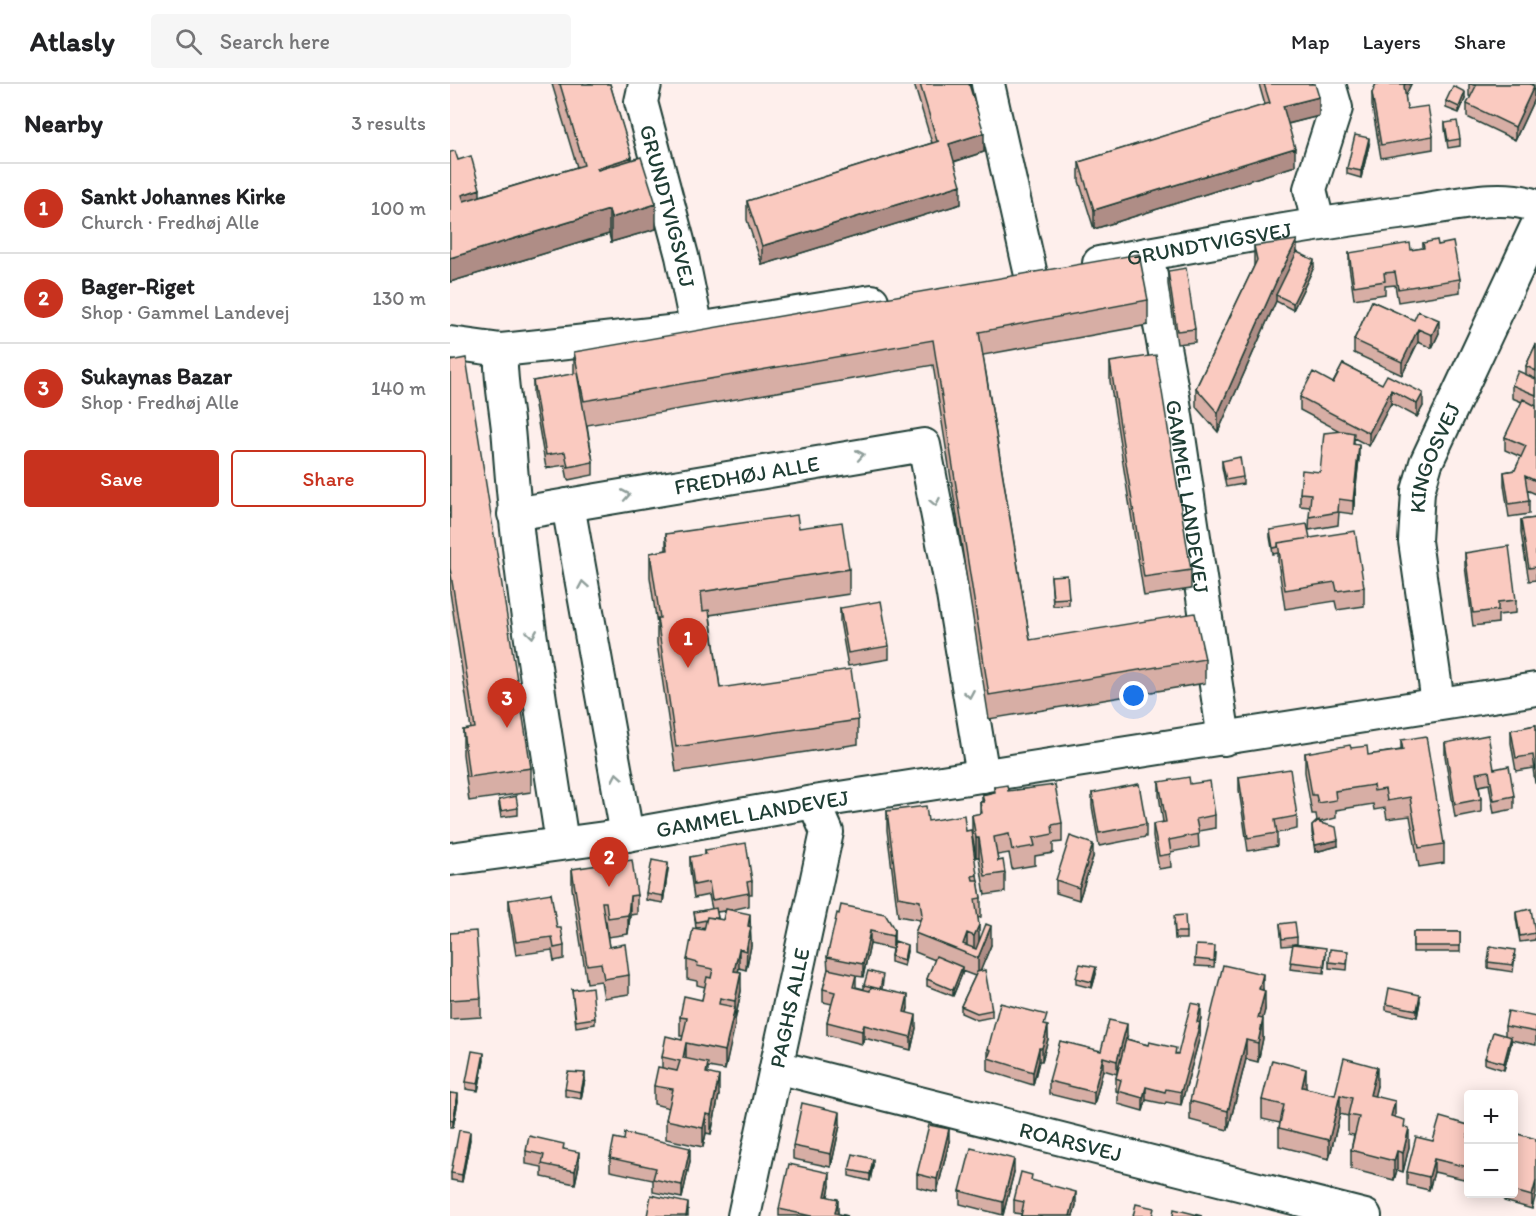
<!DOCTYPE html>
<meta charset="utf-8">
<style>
:root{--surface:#fff;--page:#f6f6f6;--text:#202124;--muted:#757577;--line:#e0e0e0;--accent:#c8321e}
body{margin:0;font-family:Itim,sans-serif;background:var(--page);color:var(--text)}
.controls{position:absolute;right:18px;bottom:18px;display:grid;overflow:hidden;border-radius:6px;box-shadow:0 3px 15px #0003}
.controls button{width:54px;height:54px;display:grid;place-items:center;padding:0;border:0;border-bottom:2px solid var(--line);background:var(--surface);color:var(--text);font:30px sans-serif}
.you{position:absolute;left:684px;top:612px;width:21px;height:21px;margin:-15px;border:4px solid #fff;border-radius:50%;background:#1a73e8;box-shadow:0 0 0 9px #1a73e833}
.badge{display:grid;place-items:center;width:39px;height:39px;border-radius:50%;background:var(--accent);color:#fff;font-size:20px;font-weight:700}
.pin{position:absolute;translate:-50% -50px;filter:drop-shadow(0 2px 3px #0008)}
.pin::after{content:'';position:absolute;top:32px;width:21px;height:18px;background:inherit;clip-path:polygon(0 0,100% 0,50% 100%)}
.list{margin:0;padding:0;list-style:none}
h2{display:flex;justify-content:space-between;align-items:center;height:78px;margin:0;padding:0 24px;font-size:26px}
h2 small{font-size:20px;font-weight:400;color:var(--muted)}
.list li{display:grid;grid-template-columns:39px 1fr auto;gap:18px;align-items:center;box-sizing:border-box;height:90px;padding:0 24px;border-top:2px solid var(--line)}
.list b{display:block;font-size:22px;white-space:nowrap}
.list p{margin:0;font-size:20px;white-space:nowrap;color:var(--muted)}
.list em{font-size:20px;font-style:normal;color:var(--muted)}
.actions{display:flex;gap:12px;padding:18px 24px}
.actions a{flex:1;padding:14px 0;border:2px solid var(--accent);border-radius:6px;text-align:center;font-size:21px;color:var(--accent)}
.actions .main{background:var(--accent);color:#fff}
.icon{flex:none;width:33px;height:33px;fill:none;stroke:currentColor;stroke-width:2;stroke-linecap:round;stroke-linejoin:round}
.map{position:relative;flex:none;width:1086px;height:1132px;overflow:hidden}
header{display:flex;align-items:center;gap:36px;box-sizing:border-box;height:84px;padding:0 30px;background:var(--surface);border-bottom:2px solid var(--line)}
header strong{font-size:28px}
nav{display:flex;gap:33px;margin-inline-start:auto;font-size:21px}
.search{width:420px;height:54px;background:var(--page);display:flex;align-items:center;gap:15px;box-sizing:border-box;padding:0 21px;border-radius:6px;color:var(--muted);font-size:22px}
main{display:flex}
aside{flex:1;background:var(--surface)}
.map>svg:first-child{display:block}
</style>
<header>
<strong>Atlasly</strong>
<div class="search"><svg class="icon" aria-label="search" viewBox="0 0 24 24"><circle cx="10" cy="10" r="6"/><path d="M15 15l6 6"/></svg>Search here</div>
<nav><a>Map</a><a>Layers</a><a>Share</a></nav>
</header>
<main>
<aside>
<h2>Nearby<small>3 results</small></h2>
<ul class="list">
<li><span class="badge">1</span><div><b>Sankt Johannes Kirke</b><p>Church · Fredhøj Alle</p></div><em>100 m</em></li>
<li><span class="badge">2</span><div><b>Bager-Riget</b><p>Shop · Gammel Landevej</p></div><em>130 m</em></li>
<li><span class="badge">3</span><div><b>Sukaynas Bazar</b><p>Shop · Fredhøj Alle</p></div><em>140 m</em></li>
</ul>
<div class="actions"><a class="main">Save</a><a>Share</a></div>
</aside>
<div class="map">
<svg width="1086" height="1132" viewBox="0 0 1086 1132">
<rect width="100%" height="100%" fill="#feefec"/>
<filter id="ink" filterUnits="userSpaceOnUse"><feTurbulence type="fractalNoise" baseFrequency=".0167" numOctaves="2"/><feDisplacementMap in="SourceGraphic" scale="12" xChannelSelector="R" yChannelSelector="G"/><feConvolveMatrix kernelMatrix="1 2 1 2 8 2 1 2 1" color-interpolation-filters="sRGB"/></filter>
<g filter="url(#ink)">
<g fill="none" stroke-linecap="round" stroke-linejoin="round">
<!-- minor casing -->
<g stroke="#1f3d34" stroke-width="36">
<g id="minor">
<path id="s1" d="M195,0L191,18L232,172L247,245"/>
<path d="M538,0L581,191"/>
<path d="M868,139L860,105L886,24L879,0"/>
<path id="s2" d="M697,170L723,312L774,655"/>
<path id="s3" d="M649,179C754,160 858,140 964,127C1001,122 1052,108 1086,122"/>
<path d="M0,259L51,266L247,245L422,217"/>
<path d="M51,266C49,295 57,326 59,356C68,491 92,625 112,759"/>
<path d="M118,421L177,751"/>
<path id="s4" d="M64,430L474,361L502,505L533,692"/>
<path id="s5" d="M988,619L965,457L968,407L976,379L1086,144"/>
<path id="s6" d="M0,775L177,751L364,718L1086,605"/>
<path id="s7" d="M327,983L915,1132"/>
<path id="s8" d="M294,1132L377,748L364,718"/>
</g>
</g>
<!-- minor -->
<use href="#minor" stroke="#fff" stroke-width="32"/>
</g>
<!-- wall -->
<path fill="#d7aea5" stroke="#1f3d34" stroke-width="1.5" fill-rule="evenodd" d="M102,0H160L182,76L206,145L161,158L159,150L0,198L8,76L30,112L127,83Z
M464,0H519L534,68L504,78L511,120L312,181L297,136V117L482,59Z
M809,0H865L869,32L838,40L845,82L644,145L629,97V78L815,21Z
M926,0H961L955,12L957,25L983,52V65L931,74L922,22V9Z
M1019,0H1083L1082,1L1084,15L1065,56L1017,33V20L1021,13L1019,12Z
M1015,15L1009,29L996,24V17Z
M995,39L1010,55V62L998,64L995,45Z
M919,61L911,94L897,90V84Z
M973,159L988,161L1010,195V208L948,218L945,201L935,202V210L904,215L899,182V169L961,166L973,164Z
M804,162L847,168L864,183L843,226L826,217L768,348L746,323V304L804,182Z
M718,187L745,245V258L727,260L718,200Z
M698,216V241L533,271L580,556L755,575V599L539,635L483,281L137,341L143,378V391L118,396L115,381L96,384L83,310V297L124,290V268Z
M922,217L989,249L982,264L968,258L952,291L904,269V256Z
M1086,260V410L1077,406L1079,417V430L1059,433L1054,401V388L1065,386L1071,373L1055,366V353L1072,318L1062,314V301L1076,291V282Z
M0,277L81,684V708L19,717L13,670V646L21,645L0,508Z
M660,278L741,486V505L694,512L660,297Z
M893,280L973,322L967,333L941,319L919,362L904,354V361L909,374L903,430L889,428L888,441L859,446L860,423L850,422V409L870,388L890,347L850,326V313L883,299Z
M772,377L793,393V400L776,403L772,383Z
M1086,434V496L1079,497L1071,449V436Z
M349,444L399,485V510L260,531L270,604L408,636V660L226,688L207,559V540L200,493V469L216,466V450Z
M820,446L860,454L914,503V522L887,526L885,517L835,525L828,478V469L823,470L820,453Z
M1015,469L1066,516V529L1048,531V539L1023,542L1015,482Z
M601,492L619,514V521L603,522Z
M390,524L439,562V575L398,582L390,537Z
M1086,641V699H1085L1083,684L1066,687L1061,659V646Z
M951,656L994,760V779L969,783L960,732L937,735L935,724L924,726L923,720L886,726V734L870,738L888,762L865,768L862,749V742L867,737L866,730H862L855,688V669L901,664L918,671L951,666Z
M995,659L1044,685L1064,712V725L1044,729L1039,700L1029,702L1031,715V728L1005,733L995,672Z
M789,693L847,732V745L827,749V762L798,767L789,706Z
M709,698L740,700L765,731V744L748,747L749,763L720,768L721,783L709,785L703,753V740L713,738L709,711Z
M544,703L558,707L612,739V758L603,759V769L585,772V781L562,785L559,769L547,771L548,777L555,789V808L535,811L529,773H526L522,750V731L530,730V718H532V711L544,708Z
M642,709L696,740V753L649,762L642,722Z
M49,716L68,724V731L51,733L49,722Z
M437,727L516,747L527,791L531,814V833L528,834L529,858L541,861L530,887L542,926V933L527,936L511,929V922L525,892L512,887V890L503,912L477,902V895L485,876L465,868V849L470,836L448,832L437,746Z
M255,766L302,797V810H299V822L281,826L300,843L301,862L296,886L289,884L288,888L291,907L275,986L258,983V990L269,1011L261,1050L256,1049L253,1063L216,1055V1036L219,1024L204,1020V1002L212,984V973L232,956L233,952H230V933L252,916L255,903L247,901V897L237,895V876L254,846L255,843L246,844L244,828L262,825L259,811L244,814L240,786V773L255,771ZM275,827L273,836L268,835L267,828Z
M643,773L629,816L606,809V796Z
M122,785L187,811V830L180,831L178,850L158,853L156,837H155L159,863L179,891V910L154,914L151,897L137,899L122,804Z
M218,785L213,819L196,816V809Z
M59,816L107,844L114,862V875L104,877L102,866L66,871L59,829Z
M1066,828L1085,849V856L1070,858L1066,834Z
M389,830L444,845L443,864L457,867L454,882L441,878V872L442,865L420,860L413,893L406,892V903L414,905V901L433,897L432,905L458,924L457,929L466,944L461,966L414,954L412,960L377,951V938L382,920L373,918V905L378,886L377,873Z
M724,839L736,848V855H725Z
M830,840L847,853V860H844L876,870L874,889L840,885L843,861L832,862Z
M963,848H1010V868H963Z
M0,849L31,914V933L0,935Z
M765,869L764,883L745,882V875Z
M1065,872L1063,888L1038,884V878Z
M898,873L897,886L879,884V878Z
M646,890L642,904L626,900V894Z
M122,906L145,934V940L126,943Z
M813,906L815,926L812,935L813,954L808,978L796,975L778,1046L740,1036V1017Z
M970,917L967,933L936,926V920Z
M1086,933V961L1061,956V960L1054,986L1035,980V974L1055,952V942Z
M751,934L750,939V952L731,1021L716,1018L715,1020L696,1016L693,1027L668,1020V1008L666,1007V994L667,990L653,986L644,1021L599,1010V997L651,967L677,953L676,955L698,961L728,970Z
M597,942L598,955L592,977H589L583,1001L538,987V965Z
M34,976L28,1007L16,1005V998Z
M135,995L131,1015L115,1012V1005Z
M927,1002L924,1012L955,1043L959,1063L953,1088L947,1086L944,1096L901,1085V1066L904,1051L898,1050V1032L890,1030L879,1075L829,1062V1044L830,1039L812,1035V1016L856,1004L885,1011Z
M0,1009L8,1017L3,1043H0Z
M1064,1040V1049L1086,1055L1082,1125L1054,1117V1110H1064Z
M390,1041L381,1083L343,1075V1062Z
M1018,1041V1096L984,1088L979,1106L957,1101V1088L983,1057Z
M20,1055L12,1098L1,1096V1089Z
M174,1056L240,1077L232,1114L203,1108V1096L160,1087V1074Z
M499,1058L487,1108L467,1103V1090Z
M114,1065L129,1081L125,1100L92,1093V1083L76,1080V1067Z
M423,1081L420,1097L399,1092V1086Z
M564,1088L553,1131L510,1120V1107Z
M582,1097L626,1121L623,1132H571V1130L564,1129V1116Z
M380,1102L378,1112L388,1128V1130L398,1132H329V1125Z"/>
<!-- shaded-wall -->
<path fill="#af8d86" stroke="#1f3d34" stroke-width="1.5" d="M955,0H961L954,15V2Z
M1084,2V15L1065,56V43Z
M1015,8V15L1009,29V23Z
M869,13V32L833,41V22Z
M534,49V68L499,79V60Z
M919,54V61L911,94V87Z
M845,64V82L644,145V126Z
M182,73V98L147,108V84Z
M511,101V120L312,181V162Z
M30,105V129L12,135V111Z
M206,120V145L161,158V134Z
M159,126V150L0,198V174Z
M847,156V175L826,211V217L768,348V329L826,198Z
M864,176V183L843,226V219Z
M989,236V249L982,264V251Z
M968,245V258L952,291V278Z
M941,306V319L919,362V349Z
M973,309V322L967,333V320Z
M909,361V374L903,430V417Z
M526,754H529V773H526Z
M888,756V762L865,768V761Z
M643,760V773L629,816V804Z
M218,779V785L213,819V812Z
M180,812V831L178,850V831Z
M300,830L301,862L296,886L298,842Z
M529,841V860L524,871V852Z
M541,842V861L528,893V874Z
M444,845V858L443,865V852Z
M420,847V860L413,893V880Z
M517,849V868L513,860Z
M457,861V867L454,882V876Z
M289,865V884L284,906V887Z
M512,883V890L503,912V906Z
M646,883V890L642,904V898Z
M291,888V907L285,936V917Z
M813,890V909L809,905Z
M815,907V926L808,953V934Z
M458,911V924L454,941V928Z
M970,911V917L967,933V926Z
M751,921V934L748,945L750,939V952L731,1021V1008Z
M285,923V941L275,986V967Z
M466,931V944L461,966V953Z
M813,935V954L808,978V959Z
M677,940V953L667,990V977Z
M414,941V954L412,960V947Z
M598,942V955L592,977V964Z
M1061,953V960L1054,986V979Z
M796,956V975L778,1046V1027Z
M236,959V978L233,974Z
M589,964V977L583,1001V988Z
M34,969V976L28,1007V1000Z
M653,973V986L644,1021V1008Z
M927,983V1002L920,1030V1011Z
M856,985V1004L852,1003Z
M135,989V995L131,1015V1008Z
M269,992V1011L261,1050V1031Z
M696,1003V1016L693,1027V1014Z
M8,1010V1017L3,1043V1037Z
M890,1011V1030L879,1075V1056Z
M945,1017V1036L941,1032Z
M390,1028V1041L381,1083V1070Z
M256,1030V1049L253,1063V1044Z
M959,1044V1063L953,1088V1069Z
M499,1045V1058L487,1108V1095Z
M20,1048V1055L12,1098V1091Z
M240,1064V1077L232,1114V1101Z
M947,1067V1086L944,1096V1077Z
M129,1068V1081L125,1100V1087Z
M423,1075V1081L420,1097V1090Z
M564,1075V1088L553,1131V1118Z
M984,1075V1088L979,1106V1093Z
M380,1089V1102L375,1125V1112Z
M1086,1097V1110L1082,1125V1112Z
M626,1108V1121L623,1132H620Z
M388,1115V1132L385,1129Z
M238,1119V1132H236Z"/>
<!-- building -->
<path fill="#facac0" stroke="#1f3d34" stroke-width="1.5" d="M110,0H160L182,73L147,84L148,86L191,73L206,120L161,134L159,126L0,174V68L5,67L8,76L21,72L30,105L12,111L14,117L134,81Z
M470,0H519L534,49L499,60L511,101L312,162L297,117L489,57H487Z
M814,0H865L869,13L833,22L845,64L644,126L629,78L820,19Z
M926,0H955L954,2L957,25L978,22L983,52L931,61L922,9Z
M1021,0H1080L1084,2L1065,43L1017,20L1026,2Z
M1003,2L1015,8L1009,23L996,17Z
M1007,37L1010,55L998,57L995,39Z
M905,51L919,54L911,87L897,84Z
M847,156L826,198L768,329L746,304L807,176L804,162Z
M987,156L988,161L1003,158L1010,195L948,205L945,188L934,189L935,197L904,202L899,169L960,159L961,166L974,164L973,159Z
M847,168L864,176L843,219L826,211Z
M689,170L698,216L529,248L580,556L745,529L755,575L539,611L483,256L134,317L124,268Z
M736,184L745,245L727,247L718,187Z
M922,217L964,236L968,227L989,236L982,251L968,245L952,278L904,256Z
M1086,260V287L1076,282Z
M706,271L741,486L694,493L660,278Z
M16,274L81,684L19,693L13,646L25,644L0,484V277Z
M893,280L932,300L937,291L973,309L967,320L941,306L919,349L850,313L863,288L883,299Z
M1068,287L1086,295V311L1062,301Z
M127,289L143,378L118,383L115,368L96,371L83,297Z
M1073,315L1086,322V397L1075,392L1079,417L1059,420L1054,388L1065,386L1076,362L1055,353Z
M893,347L904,349L903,360L909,361L903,417L889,415L888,428L859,433L861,410L850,409L852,386L870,388L874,349Z
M790,373L793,393L776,396L772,377Z
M347,431L349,444L392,438L399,485L251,508L253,527L259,526L270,604L401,585L408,636L226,663L207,534H210L200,469L218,466L216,450Z
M1086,434V483L1079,484L1071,436Z
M857,440L860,454L828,459V463L823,464L820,446Z
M905,447L914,503L887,507L885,498L835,506L828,459Z
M1059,462L1066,516L1048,518V526L1023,529L1015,469Z
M617,491L619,514L603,515L601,492Z
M431,517L439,562L398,569L390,524Z
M1086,641V686H1085L1083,671L1066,674L1061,646Z
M1038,651L1044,685L1059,682L1064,712L1044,716L1039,687L1026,689L1031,715L1005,720L995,659Z
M976,652L994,760L969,764L960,713L937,717L935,705L924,707L923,701L885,707L886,716L868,719L866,711H862L855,669L900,661L901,664L917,662L918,671L953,666L951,656Z
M840,685L847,732L825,736L827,749L798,754L789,693Z
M739,693L740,700L760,697L765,731L746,735L749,750L719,756L721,770L709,772L703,740L716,738L709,698Z
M689,700L696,740L649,749L642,709Z
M557,701L558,707L605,701L612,739L602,741L603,750L583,754L585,762L562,766L559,750L544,753L548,777L553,776L555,789L535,792L529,754H526L522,731L532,729L530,718H534L532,711L545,708L544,703Z
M66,712L68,724L51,727L49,716Z
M476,722L478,737L514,731L516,747L521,746L527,791L522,792L523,796H528L531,814L525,815L529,841L524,852L517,849L513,860L526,865L536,840L541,842L528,874L465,849L472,831L470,817L448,813L437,727Z
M869,736L870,739L886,743L888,756L865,761L862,742Z
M620,752L643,760L629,804L606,796Z
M296,759L302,797L297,798L299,809L262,816L259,798L244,801L240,773L256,770L255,766Z
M182,776L187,811L180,812L178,831L158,834L156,818H152L159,863L175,860L179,891L154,895L151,879L137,881L122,785Z
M202,776L218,779L213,812L196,809Z
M101,809L107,844H111L114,862L104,864L102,853L66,858L59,816Z
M391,821L435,830L444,845L443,852L420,847L413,880L377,873L387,829L389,830Z
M266,824L268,834H265L257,833L256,836L246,838L244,828Z
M276,825L300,830L298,842L301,843L296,867L289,865L284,887L291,888L285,917L270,914L269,920L285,923L275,967L236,959L233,974L258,979L256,989L269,992L261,1031L256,1030L253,1044L216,1036L223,1005L204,1002L208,983L227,987L230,977L212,973L216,952L232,956L237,934L230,933L234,912L252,916L257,893L261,894L263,885L247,882L248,879L237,876L243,844L254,846L257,833L273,836Z
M1081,825L1085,849L1070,852L1066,828Z
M735,831L736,848H725L724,832Z
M845,838L847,853L832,855L830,840Z
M26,847L31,914L0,916V849Z
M963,848H1010V862H963Z
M445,857L457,861L454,876L441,872Z
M843,860L876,864L874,882L840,878Z
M746,861L765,862L764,877L745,875Z
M1040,862L1065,866L1063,881L1038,878Z
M880,865L898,867L897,880L879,878Z
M486,872L512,883L503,906L477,895Z
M630,880L646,883L642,898L626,894Z
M773,881L813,890L809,905L815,907L808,934L813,935L808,959L796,956L778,1027L740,1017Z
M378,885L406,891L403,903L420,907L421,903L458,911L454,928L466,931L461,953L414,941L412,947L377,938L385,908L373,905Z
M535,886L542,926L527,929L511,922L527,888Z
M418,887L433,891L430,905L414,901Z
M142,903L145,934L126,937L122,906Z
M939,904L970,911L967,926L936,920Z
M550,919L597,931L594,941L598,942L592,964H589L583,988L538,974L541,966L538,965Z
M741,919L751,921L747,938L750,939L731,1008L716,1005L715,1008L696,1003L693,1014L668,1007L671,996L666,994L676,955L698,961L699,958L726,964L725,970H728Z
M1058,927L1086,933V948L1055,942Z
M659,936L677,940L667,977L653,973L644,1008L599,997L610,957L651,967Z
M1043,948L1061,953L1054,979L1035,974Z
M22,967L34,969L28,1000L16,998Z
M894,974L927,983L920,1011L945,1017L941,1032L955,1036L954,1043L959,1044L953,1069L947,1067L944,1077L901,1066L909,1033L898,1031L902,1014L890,1011L879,1056L829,1044L834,1021L812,1016L822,976L856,985L852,1003L885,1011Z
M118,988L135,989L131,1008L115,1005Z
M0,1009L8,1010L3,1037L0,1036Z
M352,1019L390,1028L381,1070L343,1062Z
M990,1033L1018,1041V1083L984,1075L979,1093L957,1088L966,1053L983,1057Z
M479,1041L499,1045L487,1095L467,1090Z
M9,1046L20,1048L12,1091L1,1089Z
M175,1049L240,1064L232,1101L203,1095L206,1084L160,1074L164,1054L174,1056Z
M1064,1049L1086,1055V1097L1082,1112L1064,1107Z
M79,1052L114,1060L113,1065L129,1068L125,1087L92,1080L94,1071L76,1067Z
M521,1064L564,1075L553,1118L510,1107Z
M403,1070L423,1075L420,1090L399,1086Z
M339,1080L380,1089L375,1112L388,1115L385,1129L398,1132H361L329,1125Z
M571,1088L582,1091L581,1096L626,1108L620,1132H571L574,1118L564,1116Z
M201,1111L238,1119L236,1132H197Z
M686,1120L704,1124L702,1132H683Z
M724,1125L752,1132H723Z"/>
<!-- one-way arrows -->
<defs><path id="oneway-chevron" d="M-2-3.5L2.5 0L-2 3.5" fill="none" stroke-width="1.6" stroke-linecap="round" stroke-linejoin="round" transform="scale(1.5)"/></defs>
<g stroke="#8f9e9a">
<use href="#oneway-chevron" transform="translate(410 371) rotate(-10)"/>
<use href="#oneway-chevron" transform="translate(176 411) rotate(-10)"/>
<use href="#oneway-chevron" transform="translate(485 418) rotate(79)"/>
<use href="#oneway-chevron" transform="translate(133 501) rotate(-100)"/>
<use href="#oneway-chevron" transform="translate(82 550) rotate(82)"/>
<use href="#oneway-chevron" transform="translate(519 610) rotate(80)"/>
<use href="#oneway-chevron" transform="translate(167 693) rotate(-100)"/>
</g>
</g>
<g text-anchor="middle" stroke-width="5" stroke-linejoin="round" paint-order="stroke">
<!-- street labels -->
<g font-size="22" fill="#1f3d34" stroke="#fff">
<text dy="8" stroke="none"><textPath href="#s1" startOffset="126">GRUNDTVIGSVEJ</textPath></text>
<text dy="8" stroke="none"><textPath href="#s3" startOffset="112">GRUNDTVIGSVEJ</textPath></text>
<text dy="8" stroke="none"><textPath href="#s5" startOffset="250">KINGOSVEJ</textPath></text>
<text dy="8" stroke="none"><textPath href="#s4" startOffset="236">FREDHØJ ALLE</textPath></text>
<text dy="8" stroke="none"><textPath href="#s2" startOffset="246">GAMMEL LANDEVEJ</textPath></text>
<text dy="8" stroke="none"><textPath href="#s6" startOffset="306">GAMMEL LANDEVEJ</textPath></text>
<text dy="8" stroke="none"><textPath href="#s8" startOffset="213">PAGHS ALLE</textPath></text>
<text dy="8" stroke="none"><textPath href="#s7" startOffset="303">ROARSVEJ</textPath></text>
</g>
</g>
</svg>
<div class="controls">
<button>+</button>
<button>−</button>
</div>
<div class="you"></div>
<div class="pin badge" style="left:238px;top:584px">1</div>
<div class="pin badge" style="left:159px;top:803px">2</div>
<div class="pin badge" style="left:57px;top:644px">3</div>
</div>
</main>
